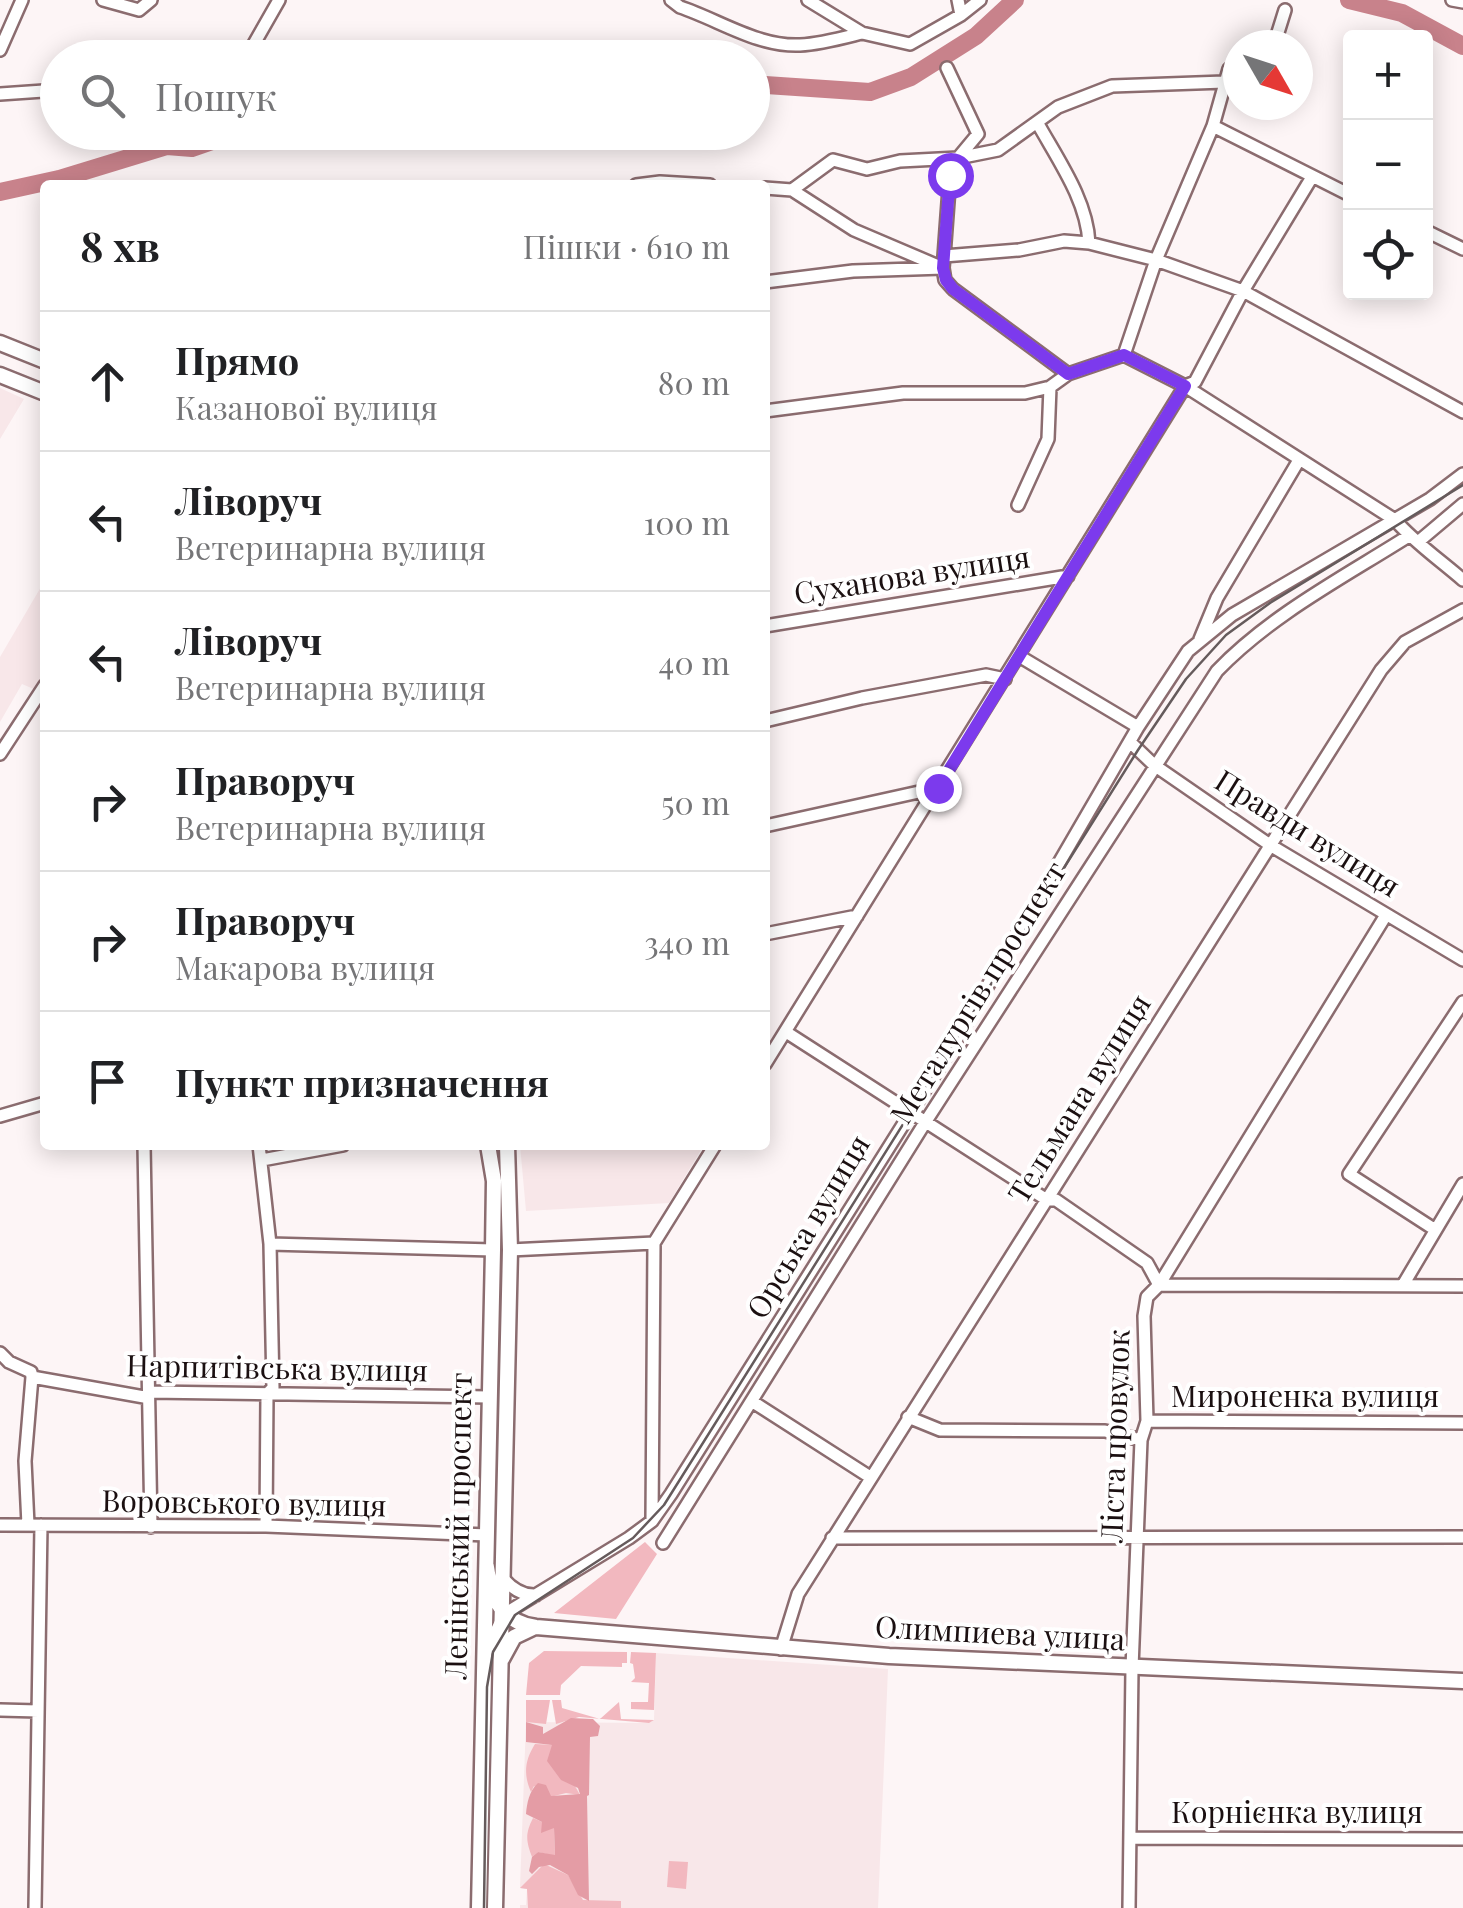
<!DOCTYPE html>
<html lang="uk">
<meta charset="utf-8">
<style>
:root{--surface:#fff;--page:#f6f6f6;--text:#202124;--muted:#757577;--line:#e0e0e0}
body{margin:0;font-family:"Playfair Display",serif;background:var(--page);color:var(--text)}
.controls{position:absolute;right:30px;top:30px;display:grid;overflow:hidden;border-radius:10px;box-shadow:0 5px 25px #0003}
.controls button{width:90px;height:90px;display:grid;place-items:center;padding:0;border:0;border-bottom:2px solid var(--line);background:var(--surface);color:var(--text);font:50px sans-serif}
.compass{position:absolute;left:1223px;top:30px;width:90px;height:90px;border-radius:50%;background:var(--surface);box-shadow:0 5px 25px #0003;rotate:129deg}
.stop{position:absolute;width:30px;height:30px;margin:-22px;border:8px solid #7c3aed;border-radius:50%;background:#fff}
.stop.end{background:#7c3aed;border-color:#fff;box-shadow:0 2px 10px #0008}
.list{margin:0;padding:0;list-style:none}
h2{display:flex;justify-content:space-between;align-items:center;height:130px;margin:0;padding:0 40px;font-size:42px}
h2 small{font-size:32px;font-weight:400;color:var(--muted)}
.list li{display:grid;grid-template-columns:65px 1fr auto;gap:30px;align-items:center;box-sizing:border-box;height:140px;padding:0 40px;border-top:2px solid var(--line)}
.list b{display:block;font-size:38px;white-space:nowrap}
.list p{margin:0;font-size:32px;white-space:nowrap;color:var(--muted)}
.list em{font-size:32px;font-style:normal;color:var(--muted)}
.icon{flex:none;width:55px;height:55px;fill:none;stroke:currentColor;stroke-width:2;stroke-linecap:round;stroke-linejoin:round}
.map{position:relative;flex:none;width:1463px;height:1908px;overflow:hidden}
.search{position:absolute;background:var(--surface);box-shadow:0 5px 25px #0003;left:40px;top:40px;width:730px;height:110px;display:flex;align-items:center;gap:25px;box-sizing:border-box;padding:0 35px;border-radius:55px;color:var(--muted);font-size:38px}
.panel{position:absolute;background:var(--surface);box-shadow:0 5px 25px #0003;left:40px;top:180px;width:730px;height:970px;border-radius:10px}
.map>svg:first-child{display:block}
</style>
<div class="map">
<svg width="1463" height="1908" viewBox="0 0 1463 1908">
<rect width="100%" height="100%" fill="#fdf5f6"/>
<!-- built -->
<path fill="#f8e7e9" d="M0,388L24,399L0,439Z
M45,580V675L36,690L22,684L0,722V657Z
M520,1145H704L669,1203L526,1211Z
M656,1653L888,1669L878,1908H520V1905H526L527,1889L520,1888L526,1722L649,1723L654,1720Z"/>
<!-- green -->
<path fill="#f2b8bf" d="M645,1542L657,1554L616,1619L554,1613Z
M544,1651L627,1652V1663H622V1667L581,1666L561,1685L560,1695H526L529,1663Z
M631,1652L656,1653L654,1710L631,1709V1702H648L649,1683L631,1682L635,1678L633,1664L630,1663Z
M526,1700H550L546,1724L526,1722Z
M552,1700H561L562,1708L600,1719L619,1702L621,1719L654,1720L649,1723L579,1717L556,1724Z
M535,1744L552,1745L580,1795L566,1793L550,1797L534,1786L531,1792C523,1774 525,1760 535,1744Z
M533,1818L542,1822V1832L554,1827L555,1856L538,1852L532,1857C526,1841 525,1834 533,1818Z
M669,1861L688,1862L686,1889L667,1887Z
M544,1864L568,1875L583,1900L621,1901V1908H528L527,1889L520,1888Z"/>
<!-- forest -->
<path fill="#e49ca5" d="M571,1718L593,1719L600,1726L598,1736L590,1737L589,1795L587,1796L589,1901L578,1895L568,1875L550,1865L539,1867L532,1874L529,1871L532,1857L538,1852L555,1855L554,1828L541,1833L542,1822L526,1814C527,1803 529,1791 538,1783L546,1785L551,1796L580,1794L578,1788L561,1780L547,1761L552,1745L526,1742V1722L543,1727V1734Z"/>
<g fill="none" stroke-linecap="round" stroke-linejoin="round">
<!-- river -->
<path stroke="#c8828b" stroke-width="18" d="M1349,0L1402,13L1463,46
M752,84L870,92L911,77L976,36L1015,0
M0,192L59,179L167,146L192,148L238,132"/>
<!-- minor casing -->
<g stroke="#8b6c6f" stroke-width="16">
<path id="minor" d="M103,0L139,10L151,0
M671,0L680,7C719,20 758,47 800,45C821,44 842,38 862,33
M808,0L862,33L910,44L961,15L980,0
M958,0L961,15
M1452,0L1463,2
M1271,45L1275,42L1285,10
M0,50L22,0
M246,58L279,0
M0,94L58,90
M1037,122C1058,160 1087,200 1089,243
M1213,126L1350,195
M636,185L660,182L710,185
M765,188L792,190L833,160L867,169L900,161L958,158L998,150L1058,107L1112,86L1224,82
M792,190L854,230L943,268L945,280L953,289L1068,374
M1426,231L1463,249
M944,256L950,175L958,158L978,134L947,68
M765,282L853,271L943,268L944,256L1019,250L1064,241L1089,243L1156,260L1243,291L1463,412
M1124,355L1156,260L1213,126L1229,69L1238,63
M765,411L903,393H1025L1050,387L1068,374L1124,355L1185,386L1395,520C1414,542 1440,560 1463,580
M1018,505L1048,439L1050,387
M1418,542L1463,504
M765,626L1068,576
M1200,639L1217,598L1299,460
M1019,656L1138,727
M765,721L862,698L986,675L1005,679
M1131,743L1154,765L1270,845L1463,960
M0,754L45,685
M765,826L937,788
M765,934L857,916
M786,1032L1047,1200H1056L1147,1263L1159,1285L1463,1286
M765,1064L1185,386L1195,382L1243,291L1312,177
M0,1116L45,1103
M144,1145L151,1527
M259,1145L270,1244L273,1388L267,1394L266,1526
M262,1160L343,1145
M1434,1229L1349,1174L1463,1002
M270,1244L493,1250
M510,1250L654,1243
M1403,1285L1463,1184
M0,1353L9,1362L31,1372L32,1377
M32,1377L144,1397L149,1392L490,1397
M753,1402L870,1477
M908,1417L940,1430L1105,1431L1141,1440
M1147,1421L1463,1423
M652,1521L654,1243L715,1145
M0,1525L266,1526L487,1535
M28,1525L25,1461L32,1377
M832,1538L1463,1537
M663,1543L926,1121L1217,671C1271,615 1342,578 1407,537
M501,1576C510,1587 521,1596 536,1595
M781,1649L798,1594L1381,670L1405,642L1463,610
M486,1652L500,1623L511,1610L629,1538L652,1521L671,1494L955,1042L1138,727L1188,651L1232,615L1430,499L1463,474
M0,1710L38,1711
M1131,1838L1463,1839
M35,1908L41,1525
M1129,1908L1132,1668L1141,1440L1147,1421L1144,1316L1147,1297L1159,1285L1386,915"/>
</g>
<!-- major casing -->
<g stroke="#8b6c6f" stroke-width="19">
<path id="major" d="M0,343L45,361
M0,375L45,393
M487,1567C491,1599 502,1622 536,1627L889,1656L1463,1681
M502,1659L514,1637L535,1627
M479,1908L493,1250L494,1181L488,1145
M495,1908L510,1250L507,1145"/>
</g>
<!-- minor -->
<use href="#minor" stroke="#fff" stroke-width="11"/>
<!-- major -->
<use href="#major" stroke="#fff" stroke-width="14"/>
<!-- tram -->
<path stroke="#655b5c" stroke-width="2.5" d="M484,1908L487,1687L493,1652L515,1615L633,1538L664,1505L1138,750L1186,679L1226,635L1270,603L1463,485"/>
</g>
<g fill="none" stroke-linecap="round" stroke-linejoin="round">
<!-- route -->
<path stroke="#7c3aed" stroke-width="12" d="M938,788L1185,386L1124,355L1068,374L953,289L946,280L943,268L950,175"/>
</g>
<g text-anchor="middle" stroke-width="8" stroke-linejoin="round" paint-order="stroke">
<!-- street labels -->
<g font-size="30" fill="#1b1011" stroke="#fff">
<text transform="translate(912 576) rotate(-9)" y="10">Суханова вулиця</text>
<text transform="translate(1307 834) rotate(32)" y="10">Правди вулиця</text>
<text transform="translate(979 993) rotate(-58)" y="10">Металургів проспект</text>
<text transform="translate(1080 1099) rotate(-58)" y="10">Тельмана вулиця</text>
<text transform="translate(809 1227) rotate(-59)" y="10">Орська вулиця</text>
<text transform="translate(277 1369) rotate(1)" y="10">Нарпитівська вулиця</text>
<text x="1305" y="1407">Мироненка вулиця</text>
<text transform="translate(1116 1436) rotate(-88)" y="10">Ліста провулок</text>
<text transform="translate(244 1504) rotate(1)" y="10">Воровського вулиця</text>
<text transform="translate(459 1526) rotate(-89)" y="10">Ленінський проспект</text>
<text transform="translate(1000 1634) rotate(3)" y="10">Олимпиева улица</text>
<text x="1297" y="1823">Корнієнка вулиця</text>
</g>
</g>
</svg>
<div class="controls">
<button>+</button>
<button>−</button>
<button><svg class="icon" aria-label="locate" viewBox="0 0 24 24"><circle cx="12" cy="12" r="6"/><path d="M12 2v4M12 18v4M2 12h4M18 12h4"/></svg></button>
</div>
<svg class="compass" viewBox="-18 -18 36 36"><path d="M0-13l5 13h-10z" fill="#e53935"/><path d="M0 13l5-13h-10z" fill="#757577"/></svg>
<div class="stop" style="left:950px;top:175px"></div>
<div class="stop end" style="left:938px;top:788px"></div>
<div class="search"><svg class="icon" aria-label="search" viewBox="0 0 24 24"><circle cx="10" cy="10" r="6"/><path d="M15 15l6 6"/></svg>Пошук</div>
<section class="panel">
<h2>8 хв<small>Пішки · 610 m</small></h2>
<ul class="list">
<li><svg class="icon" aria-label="ahead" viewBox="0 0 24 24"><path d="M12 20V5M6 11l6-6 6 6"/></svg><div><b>Прямо</b><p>Казанової вулиця</p></div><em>80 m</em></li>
<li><svg class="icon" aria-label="left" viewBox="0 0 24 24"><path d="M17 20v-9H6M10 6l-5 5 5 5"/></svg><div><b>Ліворуч</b><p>Ветеринарна вулиця</p></div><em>100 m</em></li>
<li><svg class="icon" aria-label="left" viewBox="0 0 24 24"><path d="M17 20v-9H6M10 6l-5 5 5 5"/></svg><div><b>Ліворуч</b><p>Ветеринарна вулиця</p></div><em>40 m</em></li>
<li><svg class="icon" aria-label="right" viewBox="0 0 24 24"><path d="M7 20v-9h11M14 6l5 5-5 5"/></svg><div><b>Праворуч</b><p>Ветеринарна вулиця</p></div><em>50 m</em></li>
<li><svg class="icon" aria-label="right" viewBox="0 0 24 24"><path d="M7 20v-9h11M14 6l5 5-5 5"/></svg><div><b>Праворуч</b><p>Макарова вулиця</p></div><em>340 m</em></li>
<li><svg class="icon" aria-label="arrive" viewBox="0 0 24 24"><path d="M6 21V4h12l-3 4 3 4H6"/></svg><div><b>Пункт призначення</b></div></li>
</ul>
</section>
</div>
